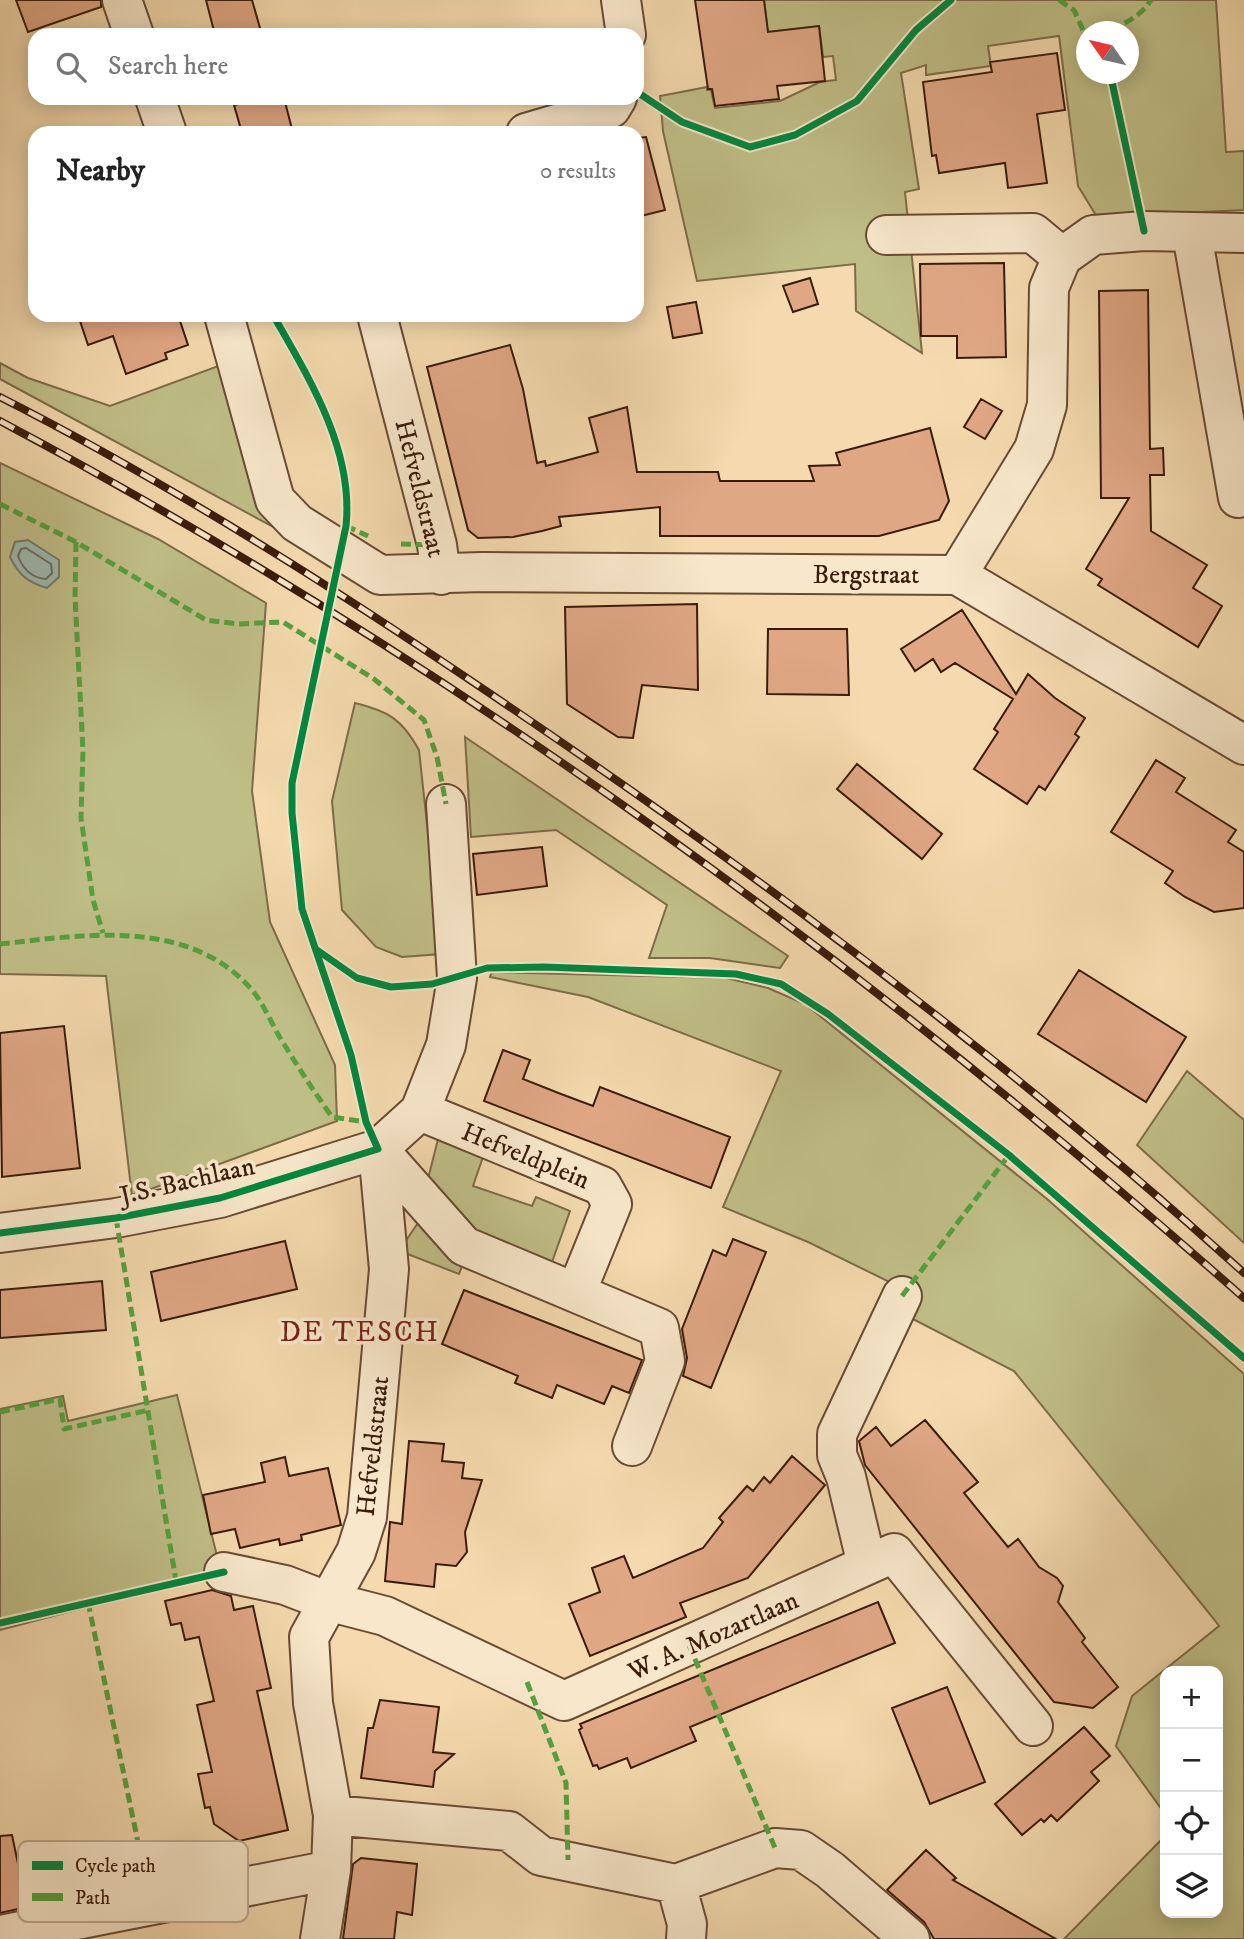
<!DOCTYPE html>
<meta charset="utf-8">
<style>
:root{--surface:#fff;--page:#f2f2f2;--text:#222;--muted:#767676;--line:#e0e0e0}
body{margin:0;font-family:"IM FELL DW Pica",serif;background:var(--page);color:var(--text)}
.controls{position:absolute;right:21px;bottom:21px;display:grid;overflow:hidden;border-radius:14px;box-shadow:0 4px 18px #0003}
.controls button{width:63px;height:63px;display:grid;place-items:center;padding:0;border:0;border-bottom:2px solid var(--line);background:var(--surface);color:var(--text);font:35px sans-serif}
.compass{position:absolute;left:1076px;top:21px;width:63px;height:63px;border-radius:50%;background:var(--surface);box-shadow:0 4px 18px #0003;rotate:304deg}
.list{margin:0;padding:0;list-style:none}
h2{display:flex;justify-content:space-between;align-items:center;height:91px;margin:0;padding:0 28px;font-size:30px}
h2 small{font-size:23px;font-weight:400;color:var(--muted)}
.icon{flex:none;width:38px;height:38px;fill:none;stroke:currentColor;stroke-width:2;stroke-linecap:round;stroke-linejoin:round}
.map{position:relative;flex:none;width:1244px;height:1939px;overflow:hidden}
.search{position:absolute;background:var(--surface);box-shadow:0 4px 18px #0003;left:28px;top:28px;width:616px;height:77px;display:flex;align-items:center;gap:18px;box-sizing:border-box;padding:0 24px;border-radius:21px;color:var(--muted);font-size:26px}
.panel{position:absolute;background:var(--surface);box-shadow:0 4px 18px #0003;left:28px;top:126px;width:616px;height:196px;border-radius:21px}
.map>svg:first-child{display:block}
</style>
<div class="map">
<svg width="1244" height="1939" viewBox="0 0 1244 1939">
<rect width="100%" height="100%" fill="#f4daae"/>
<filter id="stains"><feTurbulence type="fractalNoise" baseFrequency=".00286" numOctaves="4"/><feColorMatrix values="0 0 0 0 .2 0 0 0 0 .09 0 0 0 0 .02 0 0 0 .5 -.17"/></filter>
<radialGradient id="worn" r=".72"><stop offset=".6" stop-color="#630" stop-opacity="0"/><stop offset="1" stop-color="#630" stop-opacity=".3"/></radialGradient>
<!-- green -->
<path fill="#c0be87" stroke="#7d6c49" stroke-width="2" fill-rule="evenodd" d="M764,0H1216L1226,152L1244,151V210L1097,217L1078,186L1059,36L988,46L991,66L926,75V65L901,73L919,189L905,192L922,353L856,311L855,264L697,281L663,131L660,96L707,87V90H711L715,108L780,101L820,82L836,80L833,56L823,57L819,26L768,32ZM1086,32H1128V74H1086Z
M0,363L28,378L110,406L221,365L277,529L0,379Z
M0,463L158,539L266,603L252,791L270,922L335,1065L337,1121L132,1196L106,976L0,974Z
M355,703C388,711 402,719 419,750L441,954L402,957L376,947L342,910L332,801Z
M465,737L788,956L780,968L710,958H649L667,905L556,830L471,837Z
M492,972L726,978L768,988L805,1004L1047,1199L1244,1374V1939H1064L1165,1836V1913H1218V1671H1165V1814L1116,1746L1132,1696L1219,1626L1213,1618L1014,1371L907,1316L916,1295L808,1242L723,1207L781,1071L588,997L490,977Z
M1187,1071L1244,1120V1243L1137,1145Z
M440,1131L486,1148L473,1186L532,1206L536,1197L570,1211L551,1265L469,1230L426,1187Z
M418,1223L464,1261L459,1274L405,1253V1242Z
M177,1395L221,1572L0,1630V1409L63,1396L68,1421Z"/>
<!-- water -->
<path fill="#9dbab1" stroke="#757a6f" stroke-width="2" d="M28,540L59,560V577L47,588C27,582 19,575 10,557L15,542Z"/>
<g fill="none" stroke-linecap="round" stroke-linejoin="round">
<!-- shore -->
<path stroke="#6c6a5e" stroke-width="2" d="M26,548L51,564L52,573L46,579C32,578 23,569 18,556L21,549Z"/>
</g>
<!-- building -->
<path fill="#e0a785" stroke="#3a1b0b" stroke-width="2" d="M16,0H101V7L28,32Z
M206,0H252L262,35H215Z
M695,0H764L768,32L819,26L825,81L777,86L779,99L715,106L712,89H708Z
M1057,53L1065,110L1037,114L1047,183L1008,188L1005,163L939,173L936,155L932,156L923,82L992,72L990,62Z
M237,98H284L293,133H242L234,105L239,104Z
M646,137L665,210L637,217V138Z
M1004,263L1006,357L957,358V336H921L920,264Z
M810,278L818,304L793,312L783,286Z
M1148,290L1150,449L1163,448L1164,475H1150L1151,531L1207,565L1193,588L1222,606L1198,647L1098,585L1102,579L1086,569L1129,498H1101L1099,291Z
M696,302L702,333L673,338L667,307Z
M78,315H178L188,345L165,353L167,359L126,374L113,336L88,345Z
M510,345L523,389L537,463L545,461L546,466L598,452L589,418L627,407L637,472H718L720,481H814L809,466L840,465L836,453L930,428L949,501L939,520L879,536H660V507L559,517L561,526L542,531L513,537L478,538L468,530L427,367Z
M981,399L1002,411L985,439L964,427Z
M697,604L698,690L642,685L633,738L618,737L567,704L565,607Z
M962,610L1016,694L1028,674L1055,698L1085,718L1075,734L1079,737L1045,790L1039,786L1027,804L974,769L998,732L994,729L1013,699L955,663L941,672L933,659L915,671L901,649Z
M768,629H847L849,695L767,694Z
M1156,760L1185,778L1176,792L1236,830L1228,842L1244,852V908L1214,912L1185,897L1165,883L1173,871L1111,832Z
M857,764L942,834L922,859L837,789Z
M542,847L547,886L477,895L473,854Z
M1079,970L1186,1037L1146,1102L1038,1034Z
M64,1026L80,1168L2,1177L0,1033Z
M503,1050L530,1060L523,1079L561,1094L593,1106L600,1087L730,1137L711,1188L484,1101Z
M733,1239L766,1252L711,1388L683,1376L687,1358L682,1329L713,1250L726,1256Z
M285,1241L297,1289L161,1321L151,1272Z
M102,1281L106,1330L0,1338V1290Z
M464,1290L642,1360L629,1393L612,1386L604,1404L557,1385L552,1398L515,1383L518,1376L442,1344Z
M925,1420L978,1482L964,1493L1008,1547L1018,1539L1039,1567L1057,1578L1063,1586L1058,1602L1085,1638L1082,1642L1118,1687L1093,1708L1054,1702L865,1465L859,1441L876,1427L891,1446Z
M409,1441L444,1444L442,1461L464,1463L462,1478L482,1480L465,1532L467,1552L456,1566L436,1564L434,1587L385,1581L390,1522L402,1524Z
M792,1456L825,1485L748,1578L680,1603L686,1617L590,1656L569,1604L600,1592L592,1568L624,1556L633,1578L703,1548L723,1522L719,1518L747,1486L753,1491L764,1477L770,1483Z
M285,1457L289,1476L328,1468L341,1525L301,1535L302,1540L280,1545L279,1539L240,1548L235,1529L211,1534L203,1495L265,1482L261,1463Z
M212,1590L231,1596L234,1610L253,1606L271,1688L257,1691L288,1830L239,1841L214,1824L210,1807L205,1808L198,1774L212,1772L197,1705L214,1701L199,1637L185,1640L181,1623L171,1625L165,1601Z
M878,1602L895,1643L690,1727L696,1741L631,1768L627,1758L599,1769L597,1765L593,1766L579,1730L582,1728L580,1724Z
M947,1687L985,1782L930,1804L892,1708Z
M380,1700L439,1707L433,1752L454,1754L435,1771L433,1787L361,1778L368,1728H373Z
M1084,1727L1110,1756L1091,1772L1099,1781L1057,1821L1051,1815L1044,1822L1041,1819L1022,1835L995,1804Z
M12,1835L27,1907L0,1913V1836Z
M926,1850L956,1878L953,1880L1056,1939H934L924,1922L887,1890Z
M361,1858L417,1864L412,1915L397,1912L394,1939H343L353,1864Z"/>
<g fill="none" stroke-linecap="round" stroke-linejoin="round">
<!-- minor casing -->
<g stroke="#684b34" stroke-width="42">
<path id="minor" d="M122,0L134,35
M621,0L626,35
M155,98L167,133
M526,133L611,108L617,98
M1192,234L1238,498
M886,235L1033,233L1062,257
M224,315L275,500L297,523L380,575L483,572L957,575L1244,745
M377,315L437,545L441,575
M957,575L1034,449L1047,405L1049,288L1062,257L1093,235L1144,231L1244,233
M378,1149L464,1246L576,1293L612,1204L602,1186L420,1111
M0,1233L116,1218L220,1198L378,1149L420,1111L446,1045L457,978L446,804
M576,1293L659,1328L665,1361L632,1446
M867,1565L846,1477L837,1455V1434L902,1296
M224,1572L285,1585L327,1601L385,1616L564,1701L894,1553L1033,1726
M333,1815L509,1831L541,1856L676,1884L775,1848L801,1850L830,1870L910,1939
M676,1884L687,1924L686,1939
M0,1935L331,1870
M320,1939L331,1870L333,1815L313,1703L309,1637L356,1552L367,1517L389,1269L378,1149"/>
</g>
<!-- minor -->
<use href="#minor" stroke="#f8e7ca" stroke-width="38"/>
<!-- rail casing -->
<g stroke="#3a1b0b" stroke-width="8">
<path id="rail" d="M0,397C197,497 385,621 567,746C803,908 1032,1081 1244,1273
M0,421C449,659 864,962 1244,1298"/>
</g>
<!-- rail -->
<use href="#rail" stroke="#f8e7ca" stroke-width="5" stroke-dasharray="16" stroke-linecap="butt"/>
<!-- quiet -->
<path stroke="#54a13e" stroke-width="5" stroke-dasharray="10 5" stroke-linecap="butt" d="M1059,0L1074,10L1086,37
M1096,32C1118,28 1139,19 1151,0
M0,504L76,542L206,620L238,624L283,622L374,679L424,720L437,757L446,804
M346,526L368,536
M76,542L75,597L83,751L81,818L93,900L103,933
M401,544L437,545
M0,944C83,935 189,917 252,990C263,1003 271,1022 279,1036C296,1064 313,1090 332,1117L366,1122
M116,1218L176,1581
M902,1296L1009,1155
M0,1412L60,1399L64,1429L149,1410
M88,1602L151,1905
M689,1645L775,1848
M527,1682L566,1783L568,1860"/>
<!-- cycleway casing -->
<g stroke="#f8e7ca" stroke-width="11">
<path id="cycleway" d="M1107,74L1112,82L1144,231
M637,92L682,122L750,147L795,135L857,101L916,30L951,0
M317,950L357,978L391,987L432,984L487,968L544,967L736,974L781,984L828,1014L1009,1155L1244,1358
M0,1233L116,1218L220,1198L378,1149L366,1122L351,1055L302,909L292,813V783L346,526C354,450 309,378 273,315
M0,1623L224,1572"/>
</g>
<!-- cycleway -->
<use href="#cycleway" stroke="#00873e" stroke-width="7"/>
</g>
<g text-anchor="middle" stroke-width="7" stroke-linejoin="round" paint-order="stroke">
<!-- street labels -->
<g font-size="26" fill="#3a1b0b" stroke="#f8e7ca">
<text transform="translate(421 488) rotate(76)" y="9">Hefveldstraat</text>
<text x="866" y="583">Bergstraat</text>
<text transform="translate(526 1155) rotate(22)" y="9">Hefveldplein</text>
<text transform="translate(187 1180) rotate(-13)" y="9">J.S. Bachlaan</text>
<text transform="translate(372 1446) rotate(-84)" y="9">Hefveldstraat</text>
<text transform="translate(713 1635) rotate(-24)" y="9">W. A. Mozartlaan</text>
</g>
<!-- neighbourhood labels -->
<g font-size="28" letter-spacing="2" fill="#7a1f14" stroke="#f8e7ca">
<text x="360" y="1341">DE TESCH</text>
</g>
</g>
<!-- legend -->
<rect x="18" y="1841" width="230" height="81" rx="10" fill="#f8e7ca" stroke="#bfaa91" stroke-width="2"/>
<rect x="32" y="1861" width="31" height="9" fill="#00873e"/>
<rect x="32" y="1893" width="31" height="8" fill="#54a13e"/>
<g font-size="19" fill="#3a1b0b">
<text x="75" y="1872">Cycle path</text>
<text x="75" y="1904">Path</text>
</g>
<rect width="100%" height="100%" filter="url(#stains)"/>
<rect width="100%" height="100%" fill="url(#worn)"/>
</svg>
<div class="controls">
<button>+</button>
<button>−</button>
<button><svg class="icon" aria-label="locate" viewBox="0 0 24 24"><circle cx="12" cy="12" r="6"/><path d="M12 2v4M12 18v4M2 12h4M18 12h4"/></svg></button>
<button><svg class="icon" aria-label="layers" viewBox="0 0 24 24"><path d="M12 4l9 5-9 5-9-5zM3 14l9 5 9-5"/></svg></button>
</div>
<svg class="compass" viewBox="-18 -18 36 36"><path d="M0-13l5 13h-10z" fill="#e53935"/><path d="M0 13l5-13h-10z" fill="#767676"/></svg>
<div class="search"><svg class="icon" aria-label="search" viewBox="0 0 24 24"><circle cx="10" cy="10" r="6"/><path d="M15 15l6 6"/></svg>Search here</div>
<section class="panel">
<h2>Nearby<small>0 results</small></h2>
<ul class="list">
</ul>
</section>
</div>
